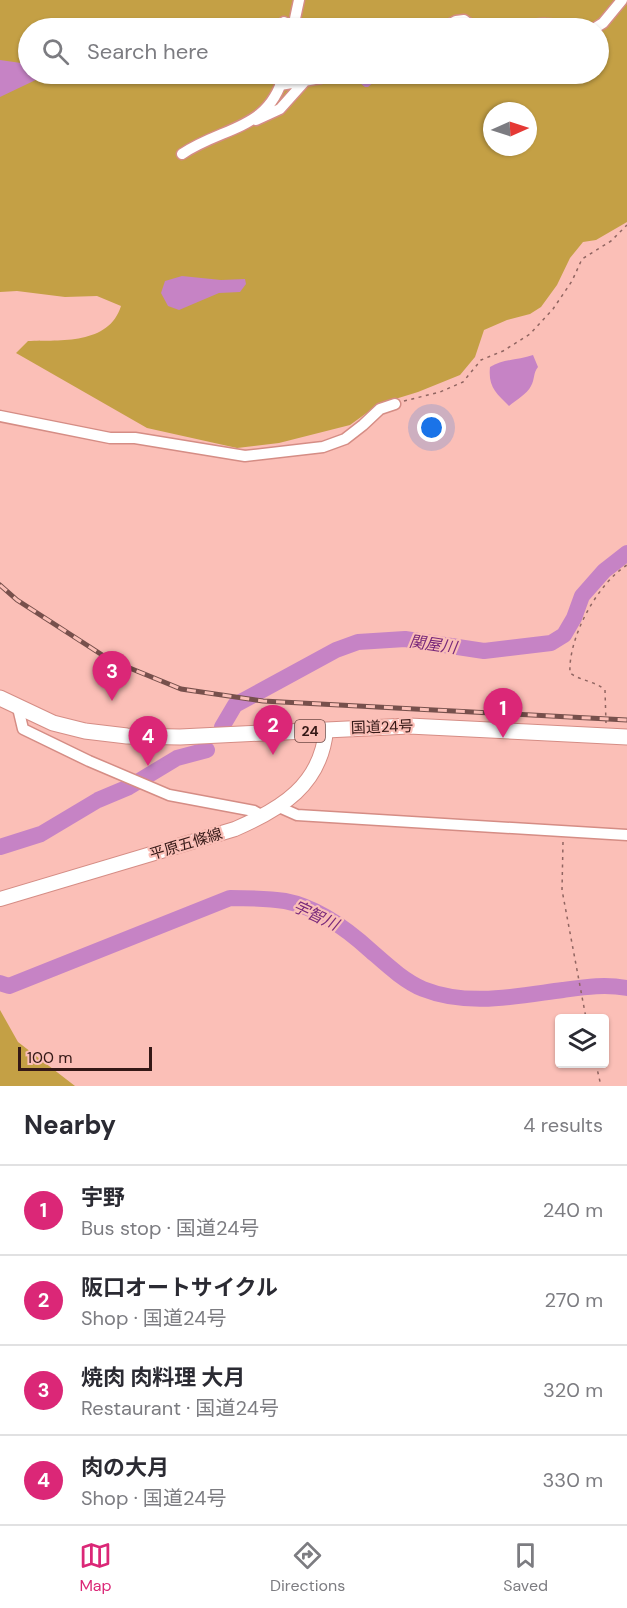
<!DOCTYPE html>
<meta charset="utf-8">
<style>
:root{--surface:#fff;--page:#f2f2f3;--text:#2b2b33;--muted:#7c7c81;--line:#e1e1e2;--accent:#db2777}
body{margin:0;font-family:"DM Sans","Noto Sans JP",sans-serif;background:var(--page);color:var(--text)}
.controls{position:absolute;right:18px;bottom:18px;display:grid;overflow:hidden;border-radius:6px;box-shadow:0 2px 4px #0004}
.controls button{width:54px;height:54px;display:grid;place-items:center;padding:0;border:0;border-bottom:2px solid var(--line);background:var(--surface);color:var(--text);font:30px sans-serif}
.compass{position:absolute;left:483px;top:102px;width:54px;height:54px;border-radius:50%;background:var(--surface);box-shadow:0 2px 4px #0004;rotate:87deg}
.scale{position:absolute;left:18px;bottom:15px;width:134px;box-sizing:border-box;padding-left:6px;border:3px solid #341816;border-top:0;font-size:16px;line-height:21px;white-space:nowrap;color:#341816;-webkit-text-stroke:4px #fbbfb7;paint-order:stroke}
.you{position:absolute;left:432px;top:428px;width:21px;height:21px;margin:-15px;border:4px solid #fff;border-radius:50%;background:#1a73e8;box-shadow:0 0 0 9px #1a73e833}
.badge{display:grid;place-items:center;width:39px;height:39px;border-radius:50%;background:var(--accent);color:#fff;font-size:20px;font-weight:700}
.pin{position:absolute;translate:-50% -50px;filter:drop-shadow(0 2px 3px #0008)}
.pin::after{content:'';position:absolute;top:32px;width:21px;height:18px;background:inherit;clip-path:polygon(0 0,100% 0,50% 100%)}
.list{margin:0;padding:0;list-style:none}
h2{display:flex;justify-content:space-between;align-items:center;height:78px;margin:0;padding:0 24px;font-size:26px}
h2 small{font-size:20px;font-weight:400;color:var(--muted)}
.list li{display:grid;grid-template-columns:39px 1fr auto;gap:18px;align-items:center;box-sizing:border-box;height:90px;padding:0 24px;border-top:2px solid var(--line)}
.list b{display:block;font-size:22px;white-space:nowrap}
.list p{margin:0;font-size:20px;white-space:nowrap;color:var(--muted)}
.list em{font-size:20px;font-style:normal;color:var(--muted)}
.icon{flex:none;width:33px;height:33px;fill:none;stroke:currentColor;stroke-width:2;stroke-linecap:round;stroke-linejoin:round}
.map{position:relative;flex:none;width:627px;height:1086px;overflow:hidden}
.search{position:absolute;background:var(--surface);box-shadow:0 2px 4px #0004;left:18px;right:18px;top:18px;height:66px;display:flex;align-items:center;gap:15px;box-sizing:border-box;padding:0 21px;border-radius:33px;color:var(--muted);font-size:22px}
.sheet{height:438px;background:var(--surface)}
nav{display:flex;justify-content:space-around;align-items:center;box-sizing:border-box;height:84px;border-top:2px solid var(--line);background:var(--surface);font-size:16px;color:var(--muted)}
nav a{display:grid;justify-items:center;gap:3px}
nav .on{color:var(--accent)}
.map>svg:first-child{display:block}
</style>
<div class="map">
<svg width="627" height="1086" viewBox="0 0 627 1086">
<rect width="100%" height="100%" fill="#fbbfb7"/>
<!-- green -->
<path fill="#c4a045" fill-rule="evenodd" d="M0,0H627V222L596,240L583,242L570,258L557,285L541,307L530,314L507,320L484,330L475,357L460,375L418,392L379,404L350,425L279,443L237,448L147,428L16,353L28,341C60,340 109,345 121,306L97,296L65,297L17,291L0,292ZM28,28H598V74H28ZM492,111H528V147H492Z
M0,1010L18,1042L75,1086H0Z"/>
<!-- water -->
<path fill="#c683c5" d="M0,60L28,64V74H43L44,76L0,97Z
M113,74H155L115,84Z
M357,74H377L381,80L375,81L368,87H365L356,80Z
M182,276L221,280L245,279L246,284L240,292L219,293L179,310L168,306L161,293L165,281Z
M533,355L538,367C533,373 535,379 531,386C527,394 516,400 509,406C496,393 488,387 490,367C503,359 519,360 533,355Z"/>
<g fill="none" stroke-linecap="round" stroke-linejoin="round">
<!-- river -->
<path stroke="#c683c5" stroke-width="16" d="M222,727L235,705L336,650L358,642L405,639L484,651L551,643L564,635L574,618L582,596L604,571L627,553
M0,847L41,834L98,800L129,787L177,758L207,750
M0,983L9,986L230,898C248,898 267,898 285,901C317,907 348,930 371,951C387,965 404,981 423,989C468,1007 517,996 563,990C585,987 605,984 627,988"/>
<!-- minor casing -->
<g stroke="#d58d85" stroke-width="13">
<path id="minor" d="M284,22L286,28
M293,28L299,0
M443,28L456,21L464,20L475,28
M522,28C542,22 550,23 571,28
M595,28L603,23L622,0
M280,85L321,78L332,74
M256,120L280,109L306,80
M182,154C223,126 269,131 284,74
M0,416L110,438H135L245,456L323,447L345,439L363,425L380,409L395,404
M18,708L23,729L89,761L169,795L254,811L263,816
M279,807L297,815L627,835"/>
</g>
<!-- major casing -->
<g stroke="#d58d85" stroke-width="16">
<path id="major" d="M0,899L235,829C281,809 321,785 326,730"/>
</g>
<!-- highway casing -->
<g stroke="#d58d85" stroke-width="17">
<path id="highway" d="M0,698L53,723L85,731L127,736L180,737L409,726L627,737"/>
</g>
<!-- path -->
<path stroke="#906561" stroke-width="1.5" stroke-dasharray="3 4.5" stroke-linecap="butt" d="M404,401L440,392L463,382L481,360L503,351L530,334L553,309L572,281L582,259L611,241L627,225
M606,723L605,690C595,681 581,681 570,673C568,638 597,584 627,565
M563,842L562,890L586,1018
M596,1064L601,1086"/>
<!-- minor -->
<use href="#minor" stroke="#fff" stroke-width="10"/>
<!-- major -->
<use href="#major" stroke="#fff" stroke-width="14"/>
<!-- highway -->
<use href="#highway" stroke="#fff" stroke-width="15"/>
<!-- rail casing -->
<g stroke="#77504c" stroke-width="5">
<path id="rail" d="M0,585L17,600L110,660L181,689L263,701L627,720"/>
</g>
<!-- rail -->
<use href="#rail" stroke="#fbbfb7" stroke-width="3" stroke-dasharray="9" stroke-linecap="butt"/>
</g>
<g text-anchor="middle" stroke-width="4.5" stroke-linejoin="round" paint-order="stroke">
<!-- shield labels -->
<rect fill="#fbbfb7" stroke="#704a46" stroke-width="1.5" x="295" y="720" width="30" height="22" rx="4.5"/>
<g font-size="14" font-weight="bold" fill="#341816">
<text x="310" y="736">24</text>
</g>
<!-- street labels -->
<g font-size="15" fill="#341816" stroke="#fbbfb7">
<text transform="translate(382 727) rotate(-2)" y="5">国道24号</text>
<text transform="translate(186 844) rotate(-17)" y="5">平原五條線</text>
</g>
<!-- water labels -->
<g font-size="16" font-style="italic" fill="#79297b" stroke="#fbbfb7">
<text transform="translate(433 644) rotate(8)" y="6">関屋川</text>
<text transform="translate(316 915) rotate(25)" y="6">宇智川</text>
</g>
</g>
</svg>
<div class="controls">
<button><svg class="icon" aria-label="layers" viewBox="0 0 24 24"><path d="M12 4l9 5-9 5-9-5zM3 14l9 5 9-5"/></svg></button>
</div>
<svg class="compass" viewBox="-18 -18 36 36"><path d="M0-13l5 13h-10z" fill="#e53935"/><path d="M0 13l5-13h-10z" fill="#7c7c81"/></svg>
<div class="scale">100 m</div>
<div class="you"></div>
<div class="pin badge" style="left:503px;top:738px">1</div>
<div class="pin badge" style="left:273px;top:755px">2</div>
<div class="pin badge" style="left:112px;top:701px">3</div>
<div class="pin badge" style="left:148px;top:766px">4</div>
<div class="search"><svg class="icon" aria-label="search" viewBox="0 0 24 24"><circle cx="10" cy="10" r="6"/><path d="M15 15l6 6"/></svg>Search here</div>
</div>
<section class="sheet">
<h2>Nearby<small>4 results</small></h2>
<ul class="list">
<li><span class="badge">1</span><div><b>宇野</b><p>Bus stop · 国道24号</p></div><em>240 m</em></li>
<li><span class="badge">2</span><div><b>阪口オートサイクル</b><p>Shop · 国道24号</p></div><em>270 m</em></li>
<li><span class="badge">3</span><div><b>焼肉 肉料理 大月</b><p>Restaurant · 国道24号</p></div><em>320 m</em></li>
<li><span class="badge">4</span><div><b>肉の大月</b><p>Shop · 国道24号</p></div><em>330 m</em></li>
</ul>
</section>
<nav>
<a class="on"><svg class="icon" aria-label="map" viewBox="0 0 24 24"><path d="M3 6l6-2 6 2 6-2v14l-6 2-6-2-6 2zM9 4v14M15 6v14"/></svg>Map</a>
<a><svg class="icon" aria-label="directions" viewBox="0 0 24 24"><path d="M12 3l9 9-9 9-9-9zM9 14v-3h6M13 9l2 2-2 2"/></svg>Directions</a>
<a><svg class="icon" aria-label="saved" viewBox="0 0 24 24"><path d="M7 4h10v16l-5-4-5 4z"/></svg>Saved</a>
</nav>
